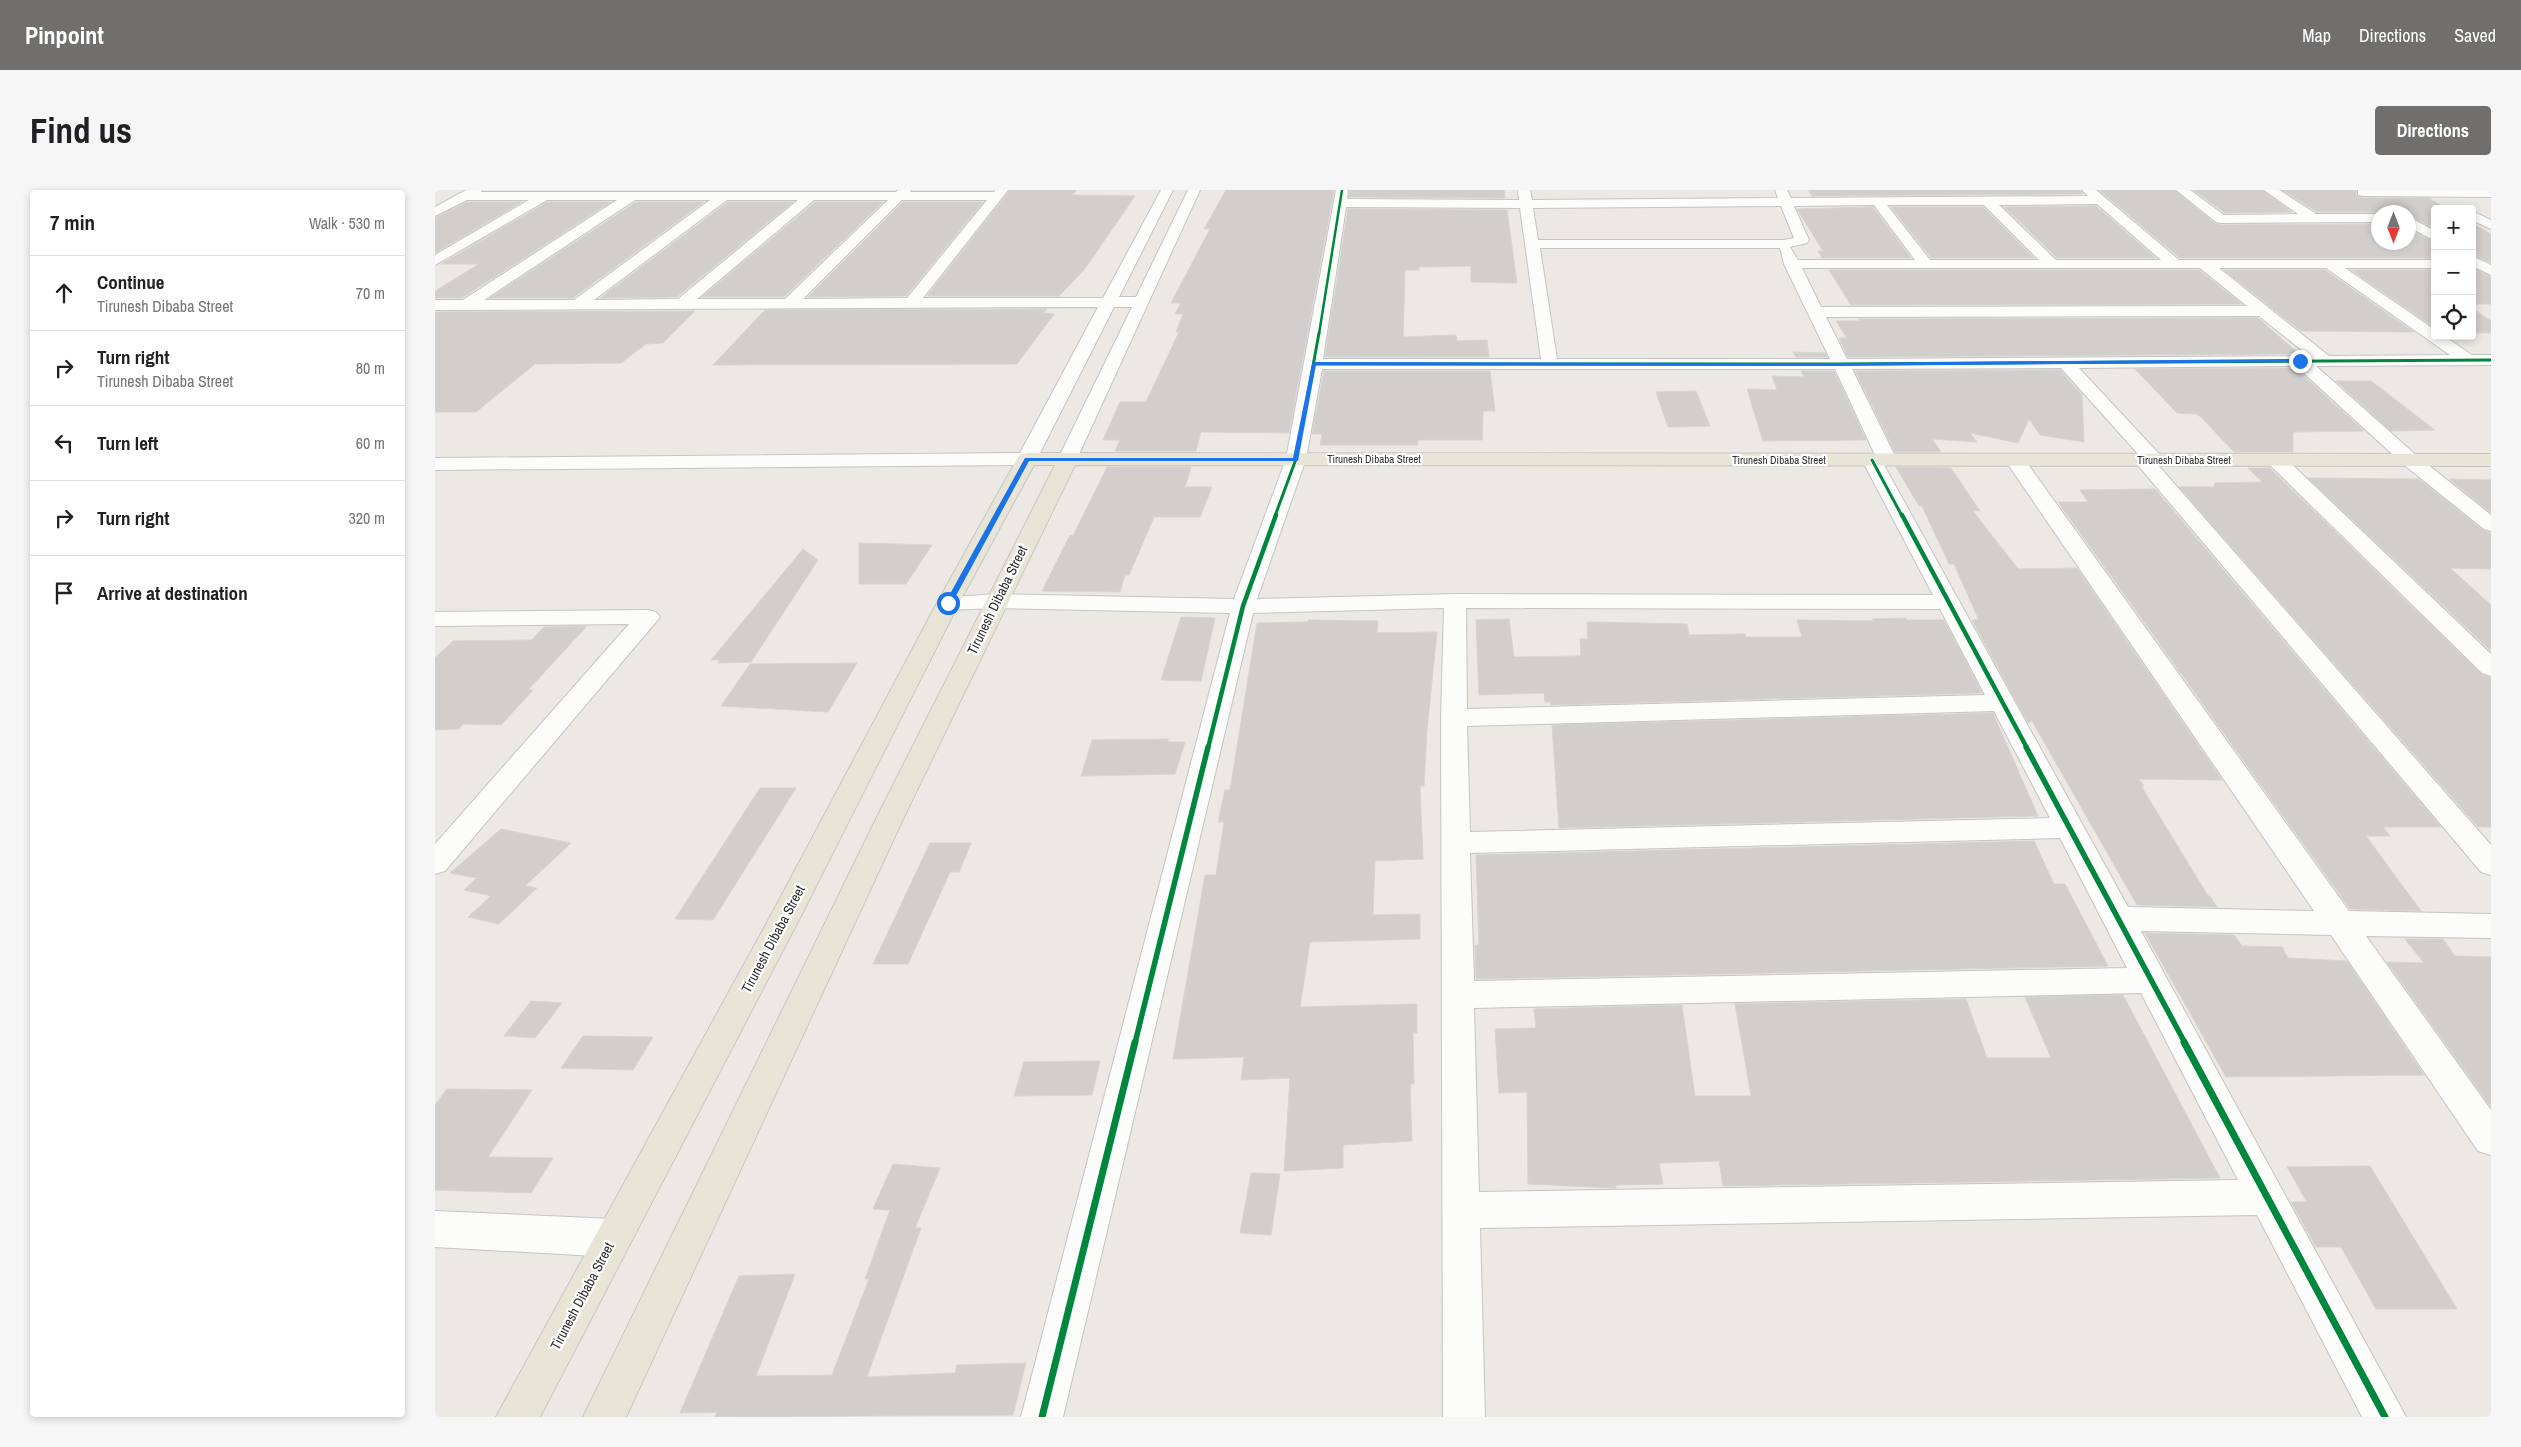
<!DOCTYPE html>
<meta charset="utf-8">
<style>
:root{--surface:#fff;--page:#f6f6f6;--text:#202124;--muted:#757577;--line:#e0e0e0;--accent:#706f6e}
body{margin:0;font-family:"Archivo Narrow",sans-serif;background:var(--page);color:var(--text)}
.controls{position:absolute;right:15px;top:15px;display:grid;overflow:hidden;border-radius:5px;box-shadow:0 2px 8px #0003}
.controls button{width:45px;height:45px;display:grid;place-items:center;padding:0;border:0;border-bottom:1px solid var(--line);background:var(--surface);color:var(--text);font:25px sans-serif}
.compass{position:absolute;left:1936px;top:15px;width:45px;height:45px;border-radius:50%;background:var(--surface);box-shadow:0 2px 8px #0003;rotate:180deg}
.stop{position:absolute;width:15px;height:15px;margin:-11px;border:4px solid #1a73e8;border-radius:50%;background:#fff}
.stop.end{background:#1a73e8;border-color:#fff;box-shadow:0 1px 5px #0008}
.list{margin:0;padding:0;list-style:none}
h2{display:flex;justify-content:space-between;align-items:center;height:65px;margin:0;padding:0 20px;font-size:21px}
h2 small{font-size:16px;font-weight:400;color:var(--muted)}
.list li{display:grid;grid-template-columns:32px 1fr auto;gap:15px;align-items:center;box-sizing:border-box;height:75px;padding:0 20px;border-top:1px solid var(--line)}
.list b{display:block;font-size:19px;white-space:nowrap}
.list p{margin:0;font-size:16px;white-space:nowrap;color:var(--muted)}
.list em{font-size:16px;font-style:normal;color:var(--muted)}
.icon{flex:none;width:28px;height:28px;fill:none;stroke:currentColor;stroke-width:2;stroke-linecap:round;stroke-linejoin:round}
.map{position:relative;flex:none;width:2056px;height:1227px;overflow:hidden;border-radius:5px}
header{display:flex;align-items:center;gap:30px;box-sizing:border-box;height:70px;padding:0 25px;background:var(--accent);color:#fff}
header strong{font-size:24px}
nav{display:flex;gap:28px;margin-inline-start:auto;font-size:18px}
.intro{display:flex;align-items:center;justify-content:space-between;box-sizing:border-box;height:120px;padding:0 30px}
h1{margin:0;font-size:35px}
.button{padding:12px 22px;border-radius:5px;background:var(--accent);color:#fff;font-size:18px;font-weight:700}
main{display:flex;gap:30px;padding:0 30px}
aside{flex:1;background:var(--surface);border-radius:5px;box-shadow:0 2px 8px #0003}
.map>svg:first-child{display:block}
</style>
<header>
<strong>Pinpoint</strong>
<nav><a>Map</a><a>Directions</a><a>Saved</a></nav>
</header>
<div class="intro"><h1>Find us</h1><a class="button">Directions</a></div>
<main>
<aside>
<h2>7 min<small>Walk · 530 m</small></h2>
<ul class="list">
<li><svg class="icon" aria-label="ahead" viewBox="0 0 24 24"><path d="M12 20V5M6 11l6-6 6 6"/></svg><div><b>Continue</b><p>Tirunesh Dibaba Street</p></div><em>70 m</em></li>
<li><svg class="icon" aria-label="right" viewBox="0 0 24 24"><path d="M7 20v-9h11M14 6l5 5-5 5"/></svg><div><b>Turn right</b><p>Tirunesh Dibaba Street</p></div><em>80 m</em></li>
<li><svg class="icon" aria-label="left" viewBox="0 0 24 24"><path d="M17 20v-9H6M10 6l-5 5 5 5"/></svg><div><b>Turn left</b></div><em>60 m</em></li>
<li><svg class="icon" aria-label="right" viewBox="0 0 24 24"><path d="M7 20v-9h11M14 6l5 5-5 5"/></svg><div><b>Turn right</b></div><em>320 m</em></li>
<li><svg class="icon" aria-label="arrive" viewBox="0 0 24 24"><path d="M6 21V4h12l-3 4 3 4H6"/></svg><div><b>Arrive at destination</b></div></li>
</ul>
</aside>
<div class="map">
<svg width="2056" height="1227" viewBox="0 0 2056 1227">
<rect width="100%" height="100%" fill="#ece8e4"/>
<!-- building -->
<path fill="#d1cecb" stroke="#d7d4d0" d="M575,0H642L637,5L700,6L649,80L624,106H492Z
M791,0H899L854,243L766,242L761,261H680L685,250H668L685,212H711L744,142H741L748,124H740L746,113H736L775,39H769Z
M915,0H1069L1070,8L914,7Z
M1373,0H1645L1648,4L1377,6Z
M1664,0H1739L1780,33L1786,35L1944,34V52H1974V39L2000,53V68H1745Z
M1758,0H1827L1857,22L1790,23Z
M1847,0H1921L1922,6L1928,8H1994L2012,19H2000V39L1974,25V22H1882Z
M32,12H87L0,63V28Z
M112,12H176L27,108H0V101L44,74H6Z
M201,12H269L138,108H55Z
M293,12H358L242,107L165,108Z
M380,12H448L349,107H267Z
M468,12H548L471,106L373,107Z
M1661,16L1721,68H1622L1569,17Z
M1438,17L1476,68H1387L1383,61H1388L1362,19Z
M1456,17H1548L1599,68H1496Z
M913,19L1072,20L1082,93L1036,92V76L984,77V80H970L968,147L1021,145L1022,151L1052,150L1054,167H890Z
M2037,33L2056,44V73L2037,64Z
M2037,78L2056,87V114H2037Z
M1394,80H1764L1807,114L1416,115Z
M1789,80H1890L1979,142L1866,141Z
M1916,80H2000V138Z
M2037,118L2056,131V143H2037Z
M612,119L608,123L619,124L582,174L278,175L330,120Z
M260,121L228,153L211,154L186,173L100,174L41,222H0V122Z
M1823,128L1864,164L1413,167L1404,148H1412L1401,131H1425L1424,129Z
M1358,162L1390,163L1392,167H1361Z
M1860,178L1929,241L1858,242V262H1799L1766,227L1761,224L1742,223L1700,179Z
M1625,180L1647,205L1649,252L1605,245L1594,229L1583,253L1535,243L1542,252L1497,249L1506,262H1460L1420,181Z
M889,181H1055L1060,221H1048L1047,250H983V255H885L887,244H877Z
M1366,181H1399L1431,250L1328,251L1312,199L1342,200L1337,186L1369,187Z
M1901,191H1936L2000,240L1956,241Z
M1261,201L1275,236L1233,237L1221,202Z
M672,277H756L750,297H777L765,327H719L694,385H690L685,402L607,401L635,345L638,346Z
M1461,277L1516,278L1545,321H1538L1583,379L1642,378L1787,590L1704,589L1709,596H1706L1773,706H1775L1782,717L1702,715L1597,531L1593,533L1537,430H1544L1519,374H1514L1487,316H1484Z
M1813,278H1835L2046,484L2056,488V637H2043L1744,297H1779L1780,293L1827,292Z
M1873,288L1984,289L2048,340L2056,343V379L2015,378L2056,415V461Z
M2014,289L2056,290V323Z
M1720,299L2006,637H1948L1955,646H1931L1986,721L1915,719L1623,312H1653L1645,300Z
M424,353L497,355L471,394H424Z
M368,359L383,370L316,472L283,473L285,470H276Z
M746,427L780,428L766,491L726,490Z
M1471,428L1472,430H1509L1547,503L1116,515V512H1110L1109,503L1044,505L1041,430L1074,429L1079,467H1083L1146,466L1145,449H1153L1152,432L1252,434L1254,445L1310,444L1311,447H1367L1362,430L1439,431L1437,429Z
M873,430L943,431L942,443L1002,442L992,540L989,596H985L988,669L940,671L938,725L985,724V749L875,752L865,817L982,814V843H978L979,894H975L977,951L908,955V978L849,981L855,888L806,890L809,867L738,869L770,685H781L789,632H783L790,600H795L822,433L873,432Z
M152,436L93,500H98L66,535L28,534L24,539L0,540V468L18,451L97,450L109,437Z
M422,473L393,522L286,516L315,474Z
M1558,523L1603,626L1124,638L1117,535Z
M733,549V552H750L740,584L646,586L657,550Z
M325,598H361L278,730L240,729Z
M66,639L136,653L90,696L102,698L64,734L33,727L56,706L29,700L42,688L15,683Z
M1599,651L1619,694H1630L1673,776L1041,789L1040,755H1044L1041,665Z
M495,653H536L524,682H515L473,774H438Z
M1710,743L1799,745L1807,756L1847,757L1853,768L1912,771L1989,885L1791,887Z
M1970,749H2008L2020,766L2056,767V917L1952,772L1989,773Z
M1688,805L1785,988L1288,996L1284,971L1224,973L1228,994L1181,995V998L1093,994L1092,902L1064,903L1060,839L1101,838L1099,819L1247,815L1260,906H1316L1300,814L1531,809L1552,868H1616L1590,807Z
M96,811L127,813L100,848L69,846Z
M148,846L218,847L198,880L126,878Z
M665,871L657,905L579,906L589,872Z
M12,899L97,900L53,967L118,968L96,1003L0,1000V915Z
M458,974L505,978L480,1038H486L432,1187L520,1183L522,1175L591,1173L578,1225L280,1227L282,1222L245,1223L304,1086L360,1084L321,1186L397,1185L434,1089H430L455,1020L438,1019Z
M1935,976L2022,1119H1941L1906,1057H1881L1856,1012H1872L1852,977Z
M816,983L845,984L836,1045L805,1043Z"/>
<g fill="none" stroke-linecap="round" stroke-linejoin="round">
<!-- minor casing -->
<g stroke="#c5c4c5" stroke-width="2">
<path id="minor" d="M31,0H47L46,2H461L463,0H476L475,2H559L560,0H573L488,108H668L726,0H738L684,107H701L753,0H765L640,273H626L623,269L697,117H679L602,269L599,273L592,275L0,280V268L585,263L663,117L0,120V110H28L182,10H112L0,75V65L94,10H32L0,26V17ZM200,10H275L139,110H49ZM292,10H363L243,109L159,110ZM379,10H453L350,109H262ZM467,10H552L472,108L368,109Z
M901,0H913L912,9L1084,10L1083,0H1095L1097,10L1343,8L1340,0H1352L1356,8L1653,6L1647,0H1661L1744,70H2000V78H1910L2000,140V146H2009L2037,165H2056V175L1881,176L1982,266L2056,325V341L2049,339L1968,274L1861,176L1644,178L1726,266L1729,270L1723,275L2056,655V685L2046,682L1702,274L1699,270L1704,265L1626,178L1417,179L1462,270L1459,274L1449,275L1693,717L1879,721L1570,270L1573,266H1587L1914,721L2056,724V748L1931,746L2056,920V965L2043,961L1896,745L1706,741L1971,1227H1927L1822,1025L1045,1038L1050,1227H1008L1006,528L1009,418L818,423L628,1227H586L795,423L561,418L513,420L505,418L502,413L505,408L561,404L799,409L851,269ZM1662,14L1726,70H1621L1564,15ZM1439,15L1480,70H1363L1355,57L1372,53L1374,50L1359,16ZM1452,15H1549L1604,70H1495ZM1346,16L1359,48L1349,50H1103L1098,18ZM911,17L1085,18L1106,169H888ZM1105,58H1345L1349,74L1395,169H1122ZM1367,78H1765L1812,116L1386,117ZM1784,78H1891L2015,165L1894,166ZM1824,126L1874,166L1412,169L1391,127ZM887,179H1400L1440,265L1430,266L1427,270L1498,405L1020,404L822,409L871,269ZM1031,418L1505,419L1550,505L1032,519ZM1559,521L1615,628L1035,642L1032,536ZM1625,648L1692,778L1039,791L1035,663ZM1706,803L1803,990L1044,1002L1039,818Z
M1741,0H1755L1789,25L1863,24L1829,0H1844L1881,24H1944V32L1786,33L1781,32Z
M1923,0H2056V7L1928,6L1923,5Z
M2037,21L2056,30V39L2037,30Z
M1974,27L2000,41V51L1974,37Z
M2037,66L2056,75V85L2037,76Z
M1841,264L1848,266L2056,464V486L2047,483L1834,274L1831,270L1834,266Z
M213,420L221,422L225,427L221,432L10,681L0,684V654L194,434L0,436V422Z
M0,1021L178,1029L191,1035L197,1048L191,1061L178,1067L0,1057Z"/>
</g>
<!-- major casing -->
<g stroke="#c6c5c4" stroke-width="2">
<path id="major" d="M592,263L2056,264V276L640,275L469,627L191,1227H148L442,627L620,275H599L524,413L369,720L105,1227H61L342,714L502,413L582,269L585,265Z"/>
</g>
<!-- minor -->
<use href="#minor" fill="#fcfcfb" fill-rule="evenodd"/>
<!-- major -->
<use href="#major" fill="#e8e4d6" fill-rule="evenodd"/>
<!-- cycleway-far4 casing -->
<g stroke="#fff" stroke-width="4.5">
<path id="cycleway-far4" d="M884,144L907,0"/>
</g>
<!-- cycleway-far3 casing -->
<g stroke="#fff" stroke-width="5">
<path id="cycleway-far3" d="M879,174H1404L2056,170
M1437,270L1467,326
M840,326L861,269L884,143"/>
</g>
<!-- cycleway-far2 casing -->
<g stroke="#fff" stroke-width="7">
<path id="cycleway-far2" d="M1467,325L1592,558
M773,558L808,416L841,325"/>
</g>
<!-- cycleway-far1 casing -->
<g stroke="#fff" stroke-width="9">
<path id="cycleway-far1" d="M1591,557L1750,853
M700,853L773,557"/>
</g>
<!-- cycleway casing -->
<g stroke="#fff" stroke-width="10">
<path id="cycleway" d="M1749,852L1950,1227
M607,1227L700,852"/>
</g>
<!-- cycleway-far4 -->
<use href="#cycleway-far4" stroke="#00873e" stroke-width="2.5"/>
<!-- cycleway-far3 -->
<use href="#cycleway-far3" stroke="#00873e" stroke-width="3"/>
<!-- cycleway-far2 -->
<use href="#cycleway-far2" stroke="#00873e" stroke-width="4.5"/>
<!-- cycleway-far1 -->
<use href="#cycleway-far1" stroke="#00873e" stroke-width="5.5"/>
<!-- cycleway -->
<use href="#cycleway" stroke="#00873e" stroke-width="7"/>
</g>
<!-- route -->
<path fill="#1a73e8" d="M1865,169L1867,172L1404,176L881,175L863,271H594L517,413L513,415L510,413L590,268H858L877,174L879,172L1404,173Z"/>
<g text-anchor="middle" stroke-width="4.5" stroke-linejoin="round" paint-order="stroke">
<!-- far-street labels -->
<g font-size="11" fill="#2e2e2e" stroke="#fff">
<text x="939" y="273">Tirunesh Dibaba Street</text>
<text x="1344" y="274">Tirunesh Dibaba Street</text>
<text x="1749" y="274">Tirunesh Dibaba Street</text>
</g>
<!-- street labels -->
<g font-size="14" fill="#2e2e2e" stroke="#fff">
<text transform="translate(562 410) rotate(-64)" y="5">Tirunesh Dibaba Street</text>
<text transform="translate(338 749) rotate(-62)" y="5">Tirunesh Dibaba Street</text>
<text transform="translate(147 1106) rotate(-62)" y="5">Tirunesh Dibaba Street</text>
</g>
</g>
</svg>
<div class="controls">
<button>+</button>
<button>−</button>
<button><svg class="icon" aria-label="locate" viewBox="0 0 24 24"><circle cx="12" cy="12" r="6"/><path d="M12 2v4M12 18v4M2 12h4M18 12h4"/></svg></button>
</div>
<svg class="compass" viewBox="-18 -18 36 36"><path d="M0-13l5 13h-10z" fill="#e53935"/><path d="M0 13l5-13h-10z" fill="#757577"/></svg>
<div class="stop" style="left:513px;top:413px"></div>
<div class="stop end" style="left:1865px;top:171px"></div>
</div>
</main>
